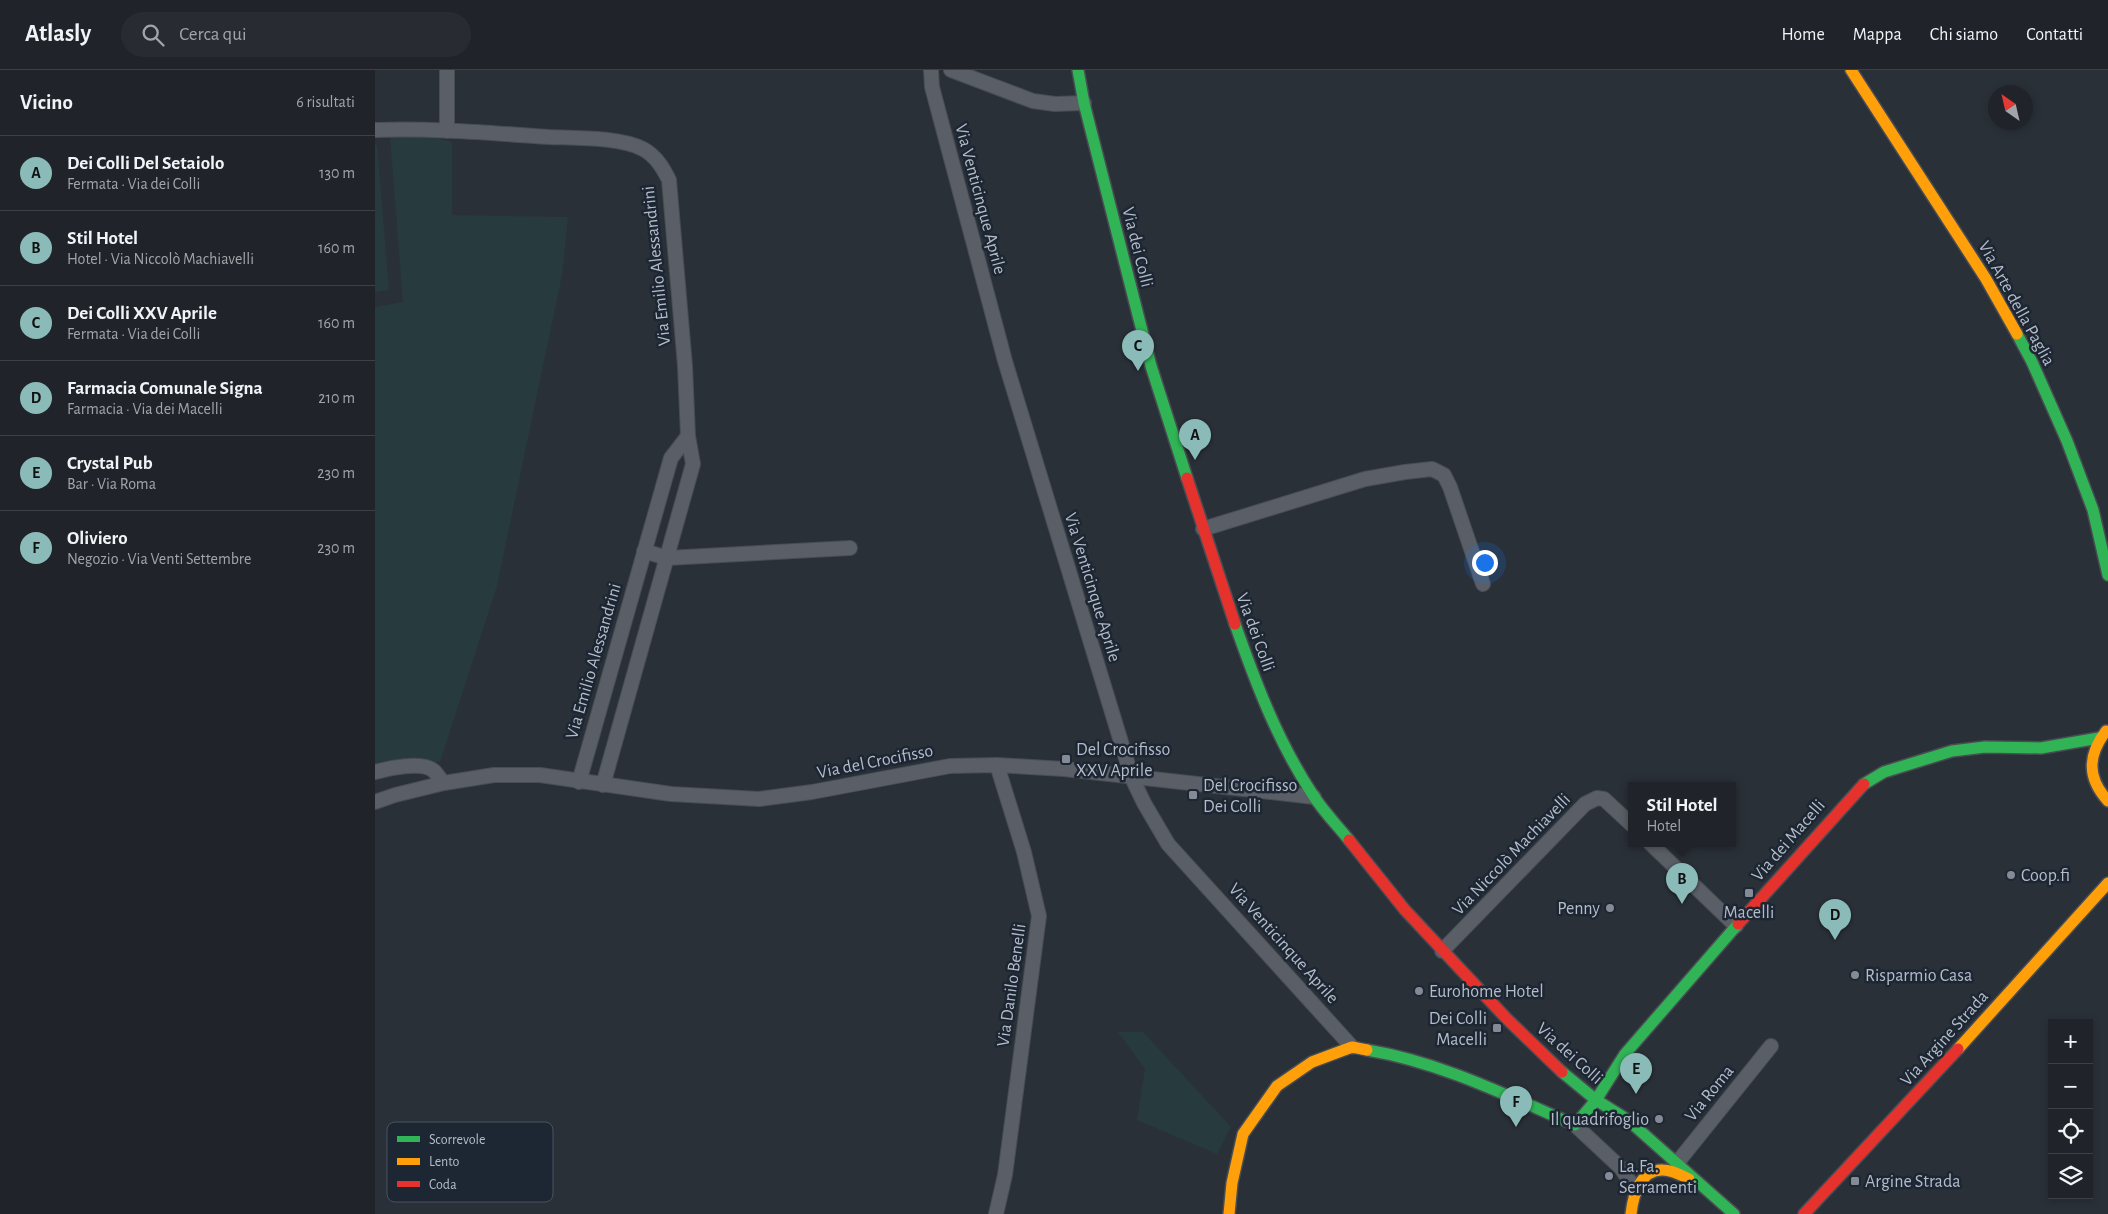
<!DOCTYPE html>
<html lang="it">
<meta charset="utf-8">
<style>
:root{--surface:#20242a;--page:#282c32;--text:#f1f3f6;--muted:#a2a4a8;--line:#3d4147;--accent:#8bbbb9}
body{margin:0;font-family:"Alegreya Sans",sans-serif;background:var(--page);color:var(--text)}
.controls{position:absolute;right:15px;bottom:15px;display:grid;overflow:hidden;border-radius:0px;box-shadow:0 2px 8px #0003}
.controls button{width:45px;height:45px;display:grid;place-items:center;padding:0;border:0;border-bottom:1px solid var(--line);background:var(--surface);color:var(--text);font:25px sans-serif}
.compass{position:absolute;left:1613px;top:15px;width:45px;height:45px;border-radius:50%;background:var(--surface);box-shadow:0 2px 8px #0003;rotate:326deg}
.you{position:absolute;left:1109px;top:492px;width:18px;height:18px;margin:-12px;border:4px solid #fff;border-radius:50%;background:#1a73e8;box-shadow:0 0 0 8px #1a73e833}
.badge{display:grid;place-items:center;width:32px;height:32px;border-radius:50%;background:var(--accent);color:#111;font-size:16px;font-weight:700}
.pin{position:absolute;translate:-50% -41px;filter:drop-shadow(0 1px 2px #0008)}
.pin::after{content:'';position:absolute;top:26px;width:18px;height:15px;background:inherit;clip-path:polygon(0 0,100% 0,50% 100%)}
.popup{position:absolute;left:1253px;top:712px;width:108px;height:65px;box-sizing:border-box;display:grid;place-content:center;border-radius:0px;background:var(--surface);filter:drop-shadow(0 1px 4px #0005);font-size:16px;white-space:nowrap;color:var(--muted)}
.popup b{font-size:19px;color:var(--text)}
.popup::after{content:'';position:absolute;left:50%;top:100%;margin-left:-10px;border:10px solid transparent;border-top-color:var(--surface)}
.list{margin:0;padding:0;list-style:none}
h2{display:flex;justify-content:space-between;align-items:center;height:65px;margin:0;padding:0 20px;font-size:21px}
h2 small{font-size:16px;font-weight:400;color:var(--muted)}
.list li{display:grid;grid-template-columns:32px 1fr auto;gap:15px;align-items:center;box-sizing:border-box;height:75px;padding:0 20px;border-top:1px solid var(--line)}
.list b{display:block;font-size:19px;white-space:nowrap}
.list p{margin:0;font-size:16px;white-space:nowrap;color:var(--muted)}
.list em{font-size:16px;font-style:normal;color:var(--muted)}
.icon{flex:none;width:28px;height:28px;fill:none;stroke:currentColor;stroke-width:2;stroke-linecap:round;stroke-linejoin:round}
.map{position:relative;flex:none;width:1733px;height:1144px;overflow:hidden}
header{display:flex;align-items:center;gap:30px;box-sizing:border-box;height:70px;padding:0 25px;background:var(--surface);border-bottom:1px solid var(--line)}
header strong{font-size:24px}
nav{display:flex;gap:28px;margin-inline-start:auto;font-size:18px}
.search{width:350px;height:45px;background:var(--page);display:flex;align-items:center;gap:12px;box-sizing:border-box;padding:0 18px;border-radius:28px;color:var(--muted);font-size:19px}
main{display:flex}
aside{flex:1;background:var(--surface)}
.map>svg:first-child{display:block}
</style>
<header>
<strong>Atlasly</strong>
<div class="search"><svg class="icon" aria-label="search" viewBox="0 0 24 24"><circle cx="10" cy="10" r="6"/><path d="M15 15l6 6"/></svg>Cerca qui</div>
<nav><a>Home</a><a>Mappa</a><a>Chi siamo</a><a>Contatti</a></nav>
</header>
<main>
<aside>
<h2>Vicino<small>6 risultati</small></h2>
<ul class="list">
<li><span class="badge">A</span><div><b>Dei Colli Del Setaiolo</b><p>Fermata · Via dei Colli</p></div><em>130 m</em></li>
<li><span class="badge">B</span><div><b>Stil Hotel</b><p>Hotel · Via Niccolò Machiavelli</p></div><em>160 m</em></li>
<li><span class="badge">C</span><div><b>Dei Colli XXV Aprile</b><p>Fermata · Via dei Colli</p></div><em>160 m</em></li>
<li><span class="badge">D</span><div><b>Farmacia Comunale Signa</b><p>Farmacia · Via dei Macelli</p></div><em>210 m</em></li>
<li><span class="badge">E</span><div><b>Crystal Pub</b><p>Bar · Via Roma</p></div><em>230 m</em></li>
<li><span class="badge">F</span><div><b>Oliviero</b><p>Negozio · Via Venti Settembre</p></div><em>230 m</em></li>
</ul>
</aside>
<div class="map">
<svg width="1733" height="1144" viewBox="0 0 1733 1144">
<rect width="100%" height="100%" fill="#2a3038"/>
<!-- green -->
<path fill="#273a3e" d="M49,65L77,72V145L193,147L187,205L122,516L65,692L0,700V237L28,232L15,66Z
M0,75H2L14,220L0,222Z
M743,962H768L856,1057L842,1084L762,1050L770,999Z"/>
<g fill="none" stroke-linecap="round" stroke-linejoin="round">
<!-- street casing -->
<g stroke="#484c53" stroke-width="16">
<path id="street" d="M72,0V61
M556,0L557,17L630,291L757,708L769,733L793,774L977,977
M576,0L658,31L680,34L709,33
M0,60C58,58 116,63 174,67C200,68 246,67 268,79C281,86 288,98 294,110L310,296L313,366L318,394L228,715
M828,459L990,409L1030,402L1057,399L1069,405L1075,417L1108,514
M269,481L292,488L475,478
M0,702C13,698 48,691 59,701C62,704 65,709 69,713
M204,712L296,388L313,366
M0,732L20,725L69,713L119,705H165L296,724L384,729L437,722L575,696L622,695L689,699L939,727
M1275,773L1361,856
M1067,881L1210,734L1222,728L1229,729L1257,755
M1200,1055L1246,1098L1261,1121
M1302,1093L1396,976
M621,1144L630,1105L664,846L649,782L622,695"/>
</g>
<!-- fast casing -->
<g stroke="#484c53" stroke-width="14">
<path id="fast" d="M703,0L709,33L776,296L812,408
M1642,264L1657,292L1692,371L1718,440L1733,505
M860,554C881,614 903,672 938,725C948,741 962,755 974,770
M1489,714L1509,702L1577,681L1610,677L1666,678L1724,668
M992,980C1065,992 1133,1026 1200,1055L1221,1030L1250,984L1363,854
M1187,1002L1221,1030L1253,1050L1359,1144"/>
</g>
<!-- slow casing -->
<g stroke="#484c53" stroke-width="14">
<path id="slow" d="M1476,0L1611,209L1642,264
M1731,661C1712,686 1712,708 1733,731
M1583,979L1733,813
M854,1144L857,1113L868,1064L902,1016L937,992L977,977L992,980
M1256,1144C1258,1126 1265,1099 1288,1100C1297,1100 1306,1105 1314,1109"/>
</g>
<!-- jam casing -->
<g stroke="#484c53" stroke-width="14">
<path id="jam" d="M812,408L860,554
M974,770L1030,840L1132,949L1187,1002
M1363,854L1489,714
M1429,1144L1583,979"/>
</g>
<!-- street -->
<use href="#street" stroke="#5a5e66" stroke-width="14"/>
<!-- fast -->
<use href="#fast" stroke="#30b455" stroke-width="11"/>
<!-- slow -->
<use href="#slow" stroke="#ff9f0a" stroke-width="11"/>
<!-- jam -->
<use href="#jam" stroke="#e5322d" stroke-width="11"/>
</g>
<!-- markers -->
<g fill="#848b96" stroke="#1d2633" stroke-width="2">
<rect x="686" y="684" width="10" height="10" rx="2.5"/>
<rect x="813" y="720" width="10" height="10" rx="2.5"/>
<circle cx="1636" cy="805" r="5"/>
<rect x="1369" y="818" width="10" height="10" rx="2.5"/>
<circle cx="1235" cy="838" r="5"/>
<circle cx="1480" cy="905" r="5"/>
<circle cx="1044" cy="921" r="5"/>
<rect x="1117" y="953" width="10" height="10" rx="2.5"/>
<circle cx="1284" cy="1049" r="5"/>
<circle cx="1234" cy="1106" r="5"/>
<rect x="1475" y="1106" width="10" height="10" rx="2.5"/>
</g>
<g text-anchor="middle" stroke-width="5" stroke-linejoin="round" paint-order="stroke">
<!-- street labels -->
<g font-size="18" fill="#b4bcc9" stroke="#1d2633">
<text transform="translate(606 129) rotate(75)" y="6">Via Venticinque Aprile</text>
<text transform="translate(763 177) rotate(76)" y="6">Via dei Colli</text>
<text transform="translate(281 196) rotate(-96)" y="6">Via Emilio Alessandrini</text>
<text transform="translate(1642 233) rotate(61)" y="6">Via Arte della Paglia</text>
<text transform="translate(718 517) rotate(73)" y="6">Via Venticinque Aprile</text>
<text transform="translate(881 562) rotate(70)" y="6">Via dei Colli</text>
<text transform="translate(218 591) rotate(-74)" y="6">Via Emilio Alessandrini</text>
<text transform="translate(500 691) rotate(-11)" y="6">Via del Crocifisso</text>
<text transform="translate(1413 770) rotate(-49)" y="6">Via dei Macelli</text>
<text transform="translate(1136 784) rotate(-46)" y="6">Via Niccolò Machiavelli</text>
<text transform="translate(909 873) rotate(48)" y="6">Via Venticinque Aprile</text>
<text transform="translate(636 915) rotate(-82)" y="6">Via Danilo Benelli</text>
<text transform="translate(1569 968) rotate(-48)" y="6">Via Argine Strada</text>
<text transform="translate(1195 983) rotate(42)" y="6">Via dei Colli</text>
<text transform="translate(1334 1023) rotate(-51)" y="6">Via Roma</text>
</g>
<!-- poi labels -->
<g font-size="18" fill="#b4bcc9" stroke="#1d2633" text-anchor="start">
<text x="701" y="685">Del Crocifisso<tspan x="701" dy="21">XXV Aprile</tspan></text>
<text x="828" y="721">Del Crocifisso<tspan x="828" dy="21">Dei Colli</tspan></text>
<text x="1646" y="811">Coop.fi</text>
<text x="1225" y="844" text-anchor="end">Penny</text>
<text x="1374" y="848" text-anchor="middle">Macelli</text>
<text x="1490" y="911">Risparmio Casa</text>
<text x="1054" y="927">Eurohome Hotel</text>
<text x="1112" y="954" text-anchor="end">Dei Colli<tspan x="1112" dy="21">Macelli</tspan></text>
<text x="1274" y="1055" text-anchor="end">Il quadrifoglio</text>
<text x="1244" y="1102">La.Fa.<tspan x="1244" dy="21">Serramenti</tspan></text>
<text x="1490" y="1117">Argine Strada</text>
</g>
</g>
<!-- legend -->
<rect x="12" y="1052" width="166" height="80" rx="8" fill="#1d2633" stroke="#4a5360" stroke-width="1"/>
<rect x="22" y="1066" width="23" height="6" fill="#30b455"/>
<rect x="22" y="1088" width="23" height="7" fill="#ff9f0a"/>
<rect x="22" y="1111" width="23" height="6" fill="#e5322d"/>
<g font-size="14" fill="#b4bcc9">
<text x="54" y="1074">Scorrevole</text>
<text x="54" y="1096">Lento</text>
<text x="54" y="1119">Coda</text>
</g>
</svg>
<div class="controls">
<button>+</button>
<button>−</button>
<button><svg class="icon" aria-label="locate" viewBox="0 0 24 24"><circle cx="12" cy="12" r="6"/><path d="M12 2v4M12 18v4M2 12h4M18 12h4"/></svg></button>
<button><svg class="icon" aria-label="layers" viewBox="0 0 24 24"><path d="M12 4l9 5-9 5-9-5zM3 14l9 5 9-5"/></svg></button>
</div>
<svg class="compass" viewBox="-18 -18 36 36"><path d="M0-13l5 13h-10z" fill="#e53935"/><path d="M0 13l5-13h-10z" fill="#a2a4a8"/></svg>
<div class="you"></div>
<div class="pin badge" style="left:820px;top:390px">A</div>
<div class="pin badge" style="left:1307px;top:834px">B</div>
<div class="popup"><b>Stil Hotel</b>Hotel</div>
<div class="pin badge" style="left:763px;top:301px">C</div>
<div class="pin badge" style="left:1460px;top:870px">D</div>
<div class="pin badge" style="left:1261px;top:1024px">E</div>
<div class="pin badge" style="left:1141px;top:1057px">F</div>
</div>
</main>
